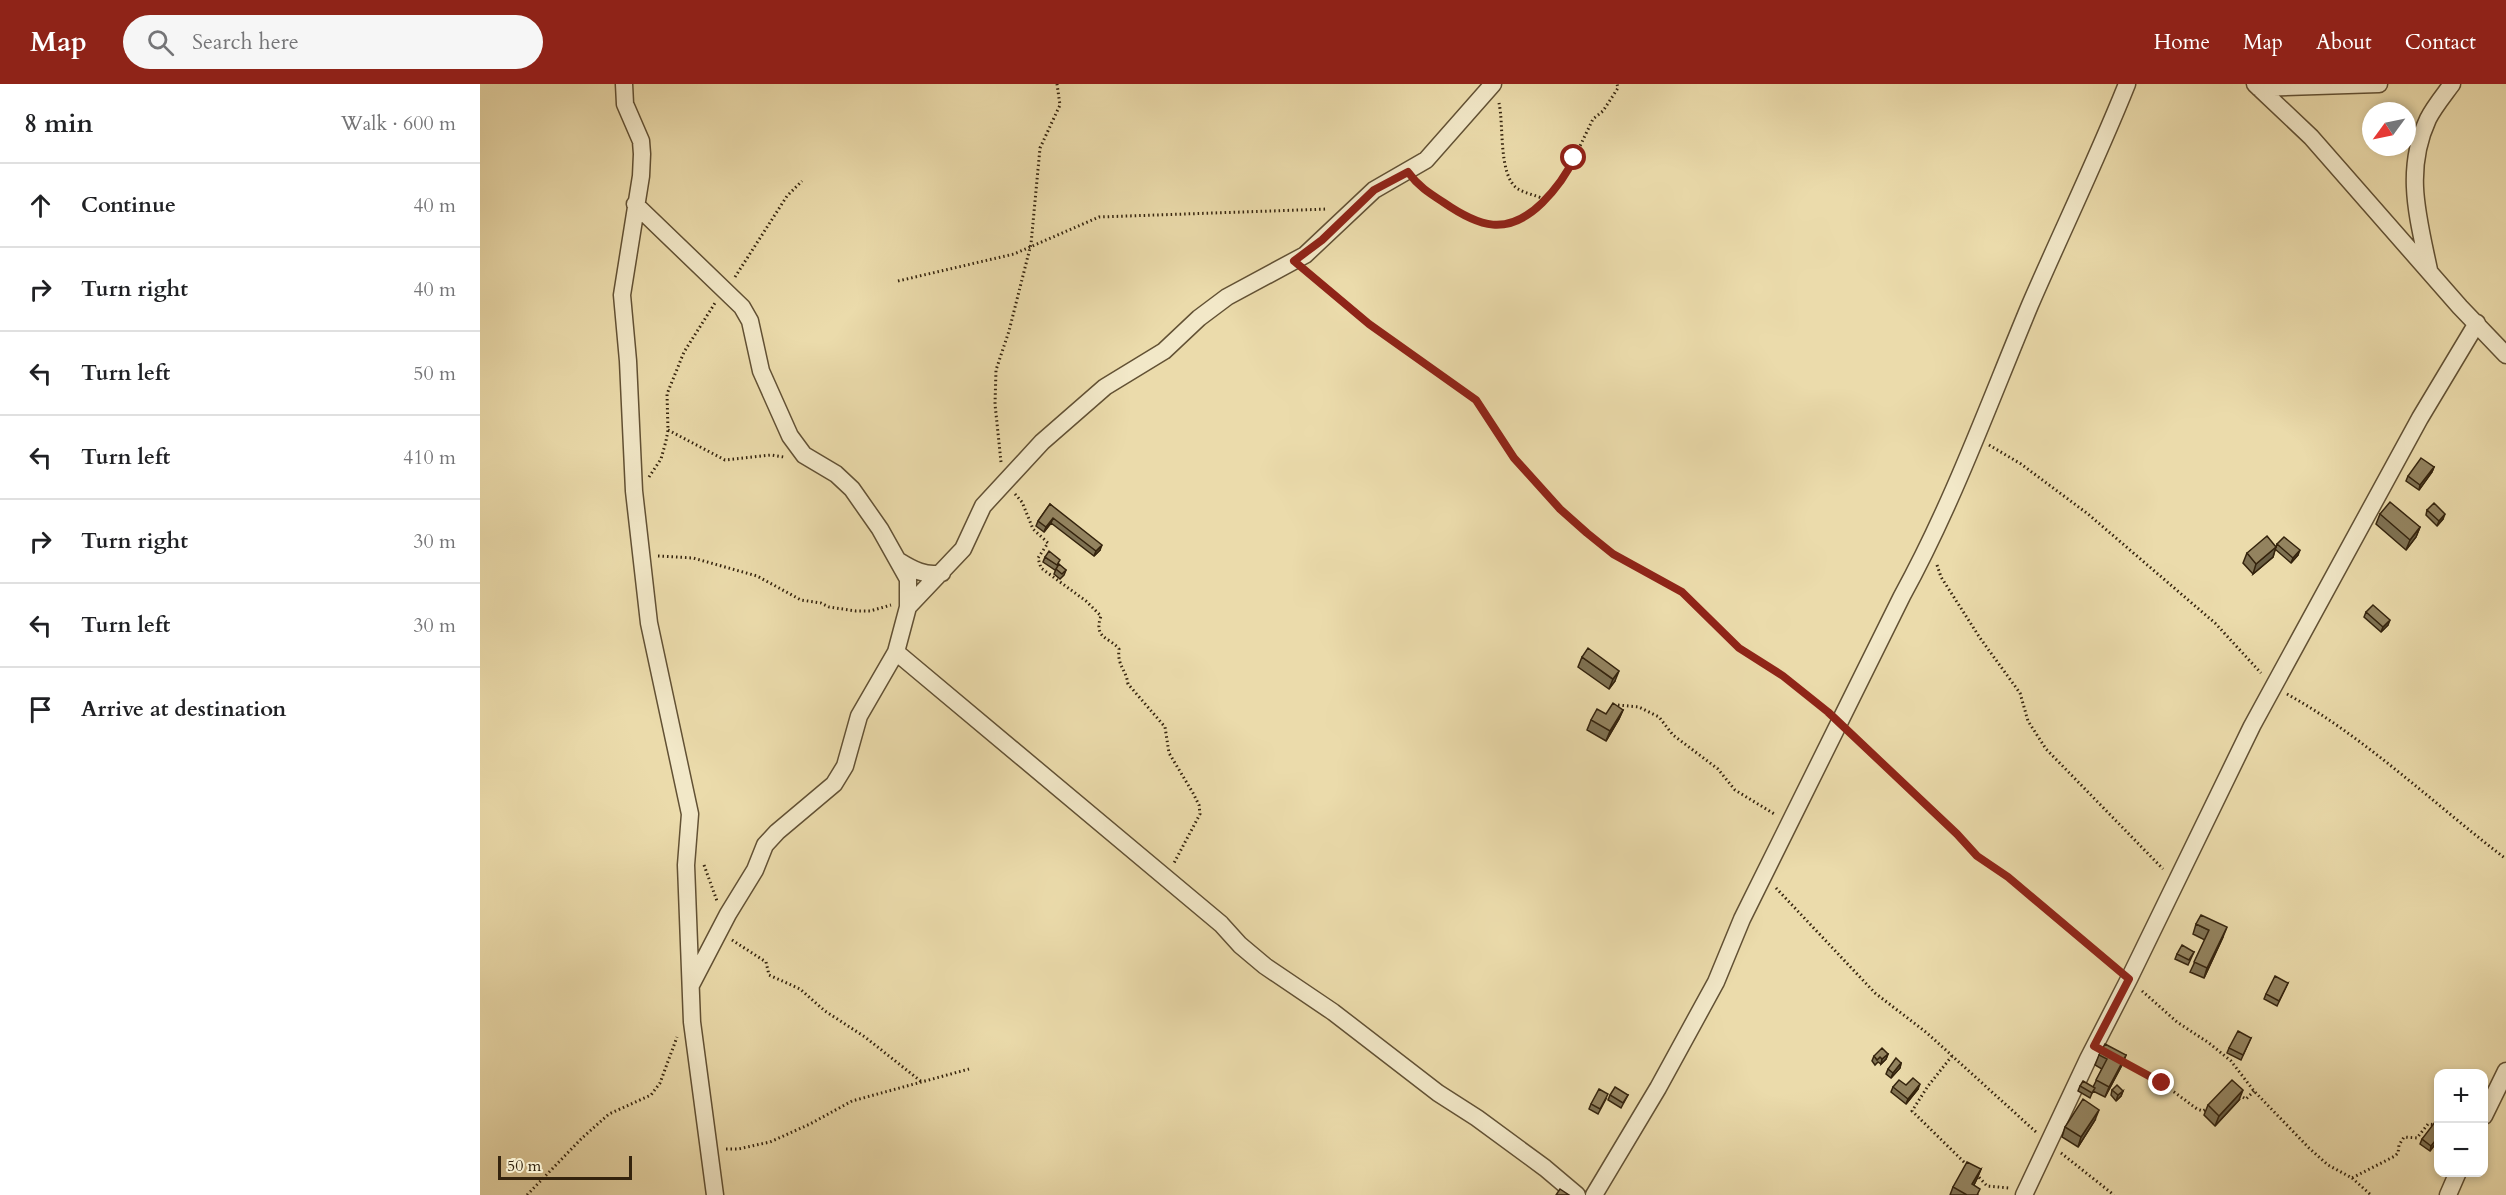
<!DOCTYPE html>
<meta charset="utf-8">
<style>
:root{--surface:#fff;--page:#f6f6f6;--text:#202124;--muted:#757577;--line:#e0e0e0;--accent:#8f2418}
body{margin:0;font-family:Cardo,serif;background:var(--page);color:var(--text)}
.controls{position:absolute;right:18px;bottom:18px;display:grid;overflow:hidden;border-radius:12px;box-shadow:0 3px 9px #0003}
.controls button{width:54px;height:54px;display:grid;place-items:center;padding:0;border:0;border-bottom:2px solid var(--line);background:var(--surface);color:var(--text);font:30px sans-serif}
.compass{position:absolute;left:1882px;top:18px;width:54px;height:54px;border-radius:50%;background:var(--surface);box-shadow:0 3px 9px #0003;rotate:237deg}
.scale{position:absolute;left:18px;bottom:15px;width:134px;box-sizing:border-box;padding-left:6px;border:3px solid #34230d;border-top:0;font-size:16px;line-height:21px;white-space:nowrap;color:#34230d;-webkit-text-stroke:4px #f2e8c8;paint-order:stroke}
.stop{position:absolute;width:18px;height:18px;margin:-14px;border:4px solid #8f2418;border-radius:50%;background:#fff}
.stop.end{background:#8f2418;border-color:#fff;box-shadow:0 2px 6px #0008}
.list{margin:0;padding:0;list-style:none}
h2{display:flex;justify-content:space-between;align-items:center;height:78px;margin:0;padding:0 24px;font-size:26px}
h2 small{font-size:20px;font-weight:400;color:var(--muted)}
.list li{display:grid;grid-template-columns:39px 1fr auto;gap:18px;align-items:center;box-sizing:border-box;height:84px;padding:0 24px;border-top:2px solid var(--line)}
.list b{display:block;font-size:22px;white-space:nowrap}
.list em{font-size:20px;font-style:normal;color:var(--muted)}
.icon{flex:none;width:33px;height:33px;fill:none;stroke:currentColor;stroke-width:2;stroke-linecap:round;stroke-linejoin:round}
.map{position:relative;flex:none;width:2026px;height:1111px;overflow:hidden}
header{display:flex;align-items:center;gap:36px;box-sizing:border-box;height:84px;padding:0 30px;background:var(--accent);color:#fff}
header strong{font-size:28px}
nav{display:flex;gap:33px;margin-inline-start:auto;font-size:21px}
.search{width:420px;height:54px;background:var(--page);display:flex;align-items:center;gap:15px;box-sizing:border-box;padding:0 21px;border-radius:33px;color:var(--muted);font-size:22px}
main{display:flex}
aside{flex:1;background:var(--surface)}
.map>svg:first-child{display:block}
</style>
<header>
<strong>Map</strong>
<div class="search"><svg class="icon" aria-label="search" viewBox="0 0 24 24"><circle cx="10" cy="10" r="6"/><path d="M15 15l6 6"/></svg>Search here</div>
<nav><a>Home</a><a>Map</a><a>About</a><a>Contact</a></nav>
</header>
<main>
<aside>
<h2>8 min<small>Walk · 600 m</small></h2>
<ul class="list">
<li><svg class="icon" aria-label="ahead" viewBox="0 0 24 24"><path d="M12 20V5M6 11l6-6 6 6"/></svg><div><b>Continue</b></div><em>40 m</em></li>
<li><svg class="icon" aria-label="right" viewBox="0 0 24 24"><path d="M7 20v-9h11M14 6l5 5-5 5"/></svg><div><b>Turn right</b></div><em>40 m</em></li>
<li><svg class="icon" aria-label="left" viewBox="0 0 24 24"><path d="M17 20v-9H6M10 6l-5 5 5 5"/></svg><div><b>Turn left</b></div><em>50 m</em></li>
<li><svg class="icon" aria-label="left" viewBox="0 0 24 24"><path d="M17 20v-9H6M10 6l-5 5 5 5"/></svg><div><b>Turn left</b></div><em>410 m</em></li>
<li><svg class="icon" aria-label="right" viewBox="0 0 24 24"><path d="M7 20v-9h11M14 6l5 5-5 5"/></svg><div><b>Turn right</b></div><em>30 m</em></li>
<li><svg class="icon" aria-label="left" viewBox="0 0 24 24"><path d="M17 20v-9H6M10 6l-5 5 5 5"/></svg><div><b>Turn left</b></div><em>30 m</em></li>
<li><svg class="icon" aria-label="arrive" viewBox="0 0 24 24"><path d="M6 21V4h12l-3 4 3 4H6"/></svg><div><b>Arrive at destination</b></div></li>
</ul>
</aside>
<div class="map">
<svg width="2026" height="1111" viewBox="0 0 2026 1111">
<rect width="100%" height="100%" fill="#ebdbab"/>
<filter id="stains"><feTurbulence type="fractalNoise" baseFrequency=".00333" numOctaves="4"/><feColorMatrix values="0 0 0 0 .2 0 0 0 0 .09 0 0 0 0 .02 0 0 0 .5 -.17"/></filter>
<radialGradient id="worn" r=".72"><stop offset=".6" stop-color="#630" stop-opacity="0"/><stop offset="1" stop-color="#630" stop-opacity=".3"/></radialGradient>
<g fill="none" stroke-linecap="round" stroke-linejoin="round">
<!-- street casing -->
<g stroke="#625134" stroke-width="19">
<path id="street" d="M144,0L145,20L161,57L162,70L161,92L142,211L148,277L154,407L169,539L210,730L206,781L212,938L235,1111
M1775,0L1831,53L1980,223L2026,271
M1779,4L1899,0
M155,120L262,223L270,237L281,287L310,352L324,371L356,390L372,405L400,445L428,495V523
M1949,186C1938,133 1924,87 1948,35C1954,23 1964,11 1972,0
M419,477C432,485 446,493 462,489
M416,568L741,840L760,861L785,882L853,928L958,1009L997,1034L1065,1084L1097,1111
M211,901L248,830L275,786L285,761L297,748L354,700L365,682L379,632L416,568L428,523L483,465L503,422L562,358L625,303L684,267L719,234L747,213L825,171L894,106L946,76L1013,0
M2004,1032L2026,987
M1114,1111L1178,1004L1236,898L1262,835L1422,512C1473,419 1509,319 1550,221C1582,147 1617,75 1647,0
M1544,1111L1608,975L1649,895L1772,642L1940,334L1997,239
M1968,1111L1978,1088"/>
</g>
<!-- path -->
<path stroke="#34230d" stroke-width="3" stroke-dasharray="1.5 3" stroke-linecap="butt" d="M1019,19C1024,41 1018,92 1038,105C1046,110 1057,111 1065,116L1088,87L1113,35L1123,27L1138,4L1137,0
M936,100C956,118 1003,149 1031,140C1045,136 1055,125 1065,116
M827,188L889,240L996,316L1034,374L1080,425L1107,449L1133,470L1202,508L1259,564L1303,592L1346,627
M255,193L307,112L322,97
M418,197L534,170L619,133L848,125
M188,346L245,376L291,371L304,373
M1509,361L1541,380L1608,430L1735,539L1781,589
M521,378L515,320L516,286L529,247L551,160L560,64L580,21L577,0
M169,393L181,375L186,357L188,346L187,310L204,268L235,219
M535,410L542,418L553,445L568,459L558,474L561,484L606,517L621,532C613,555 630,553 639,565C637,582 646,585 648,600L685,643L689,669L713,709L719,721L720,730L694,779
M178,472L213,474L277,492L321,516L341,519L349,523L376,527H390L411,521
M1457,481L1461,493L1500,554L1540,609L1548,637L1566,665L1683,785
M1807,610C1886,654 1954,720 2026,775
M1138,621L1159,623L1179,633L1193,651L1238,685L1255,706L1296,731
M1371,649L1477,750L1498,772L1528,793L1637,886
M224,781L237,817
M1296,804L1395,909L1447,949L1556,1048
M252,856L286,878L289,891L320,905L345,927L385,953L443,999
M1662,907L1697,938L1729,959L1751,977L1774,1007L1829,1064L1848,1081L1872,1094L1915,1072L1918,1069L1919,1061L1924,1053L1937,1054L1948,1040L1958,1041
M1472,972L1448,1002L1432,1027L1487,1081
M1640,975L1682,999L1717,1025L1723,1027L1728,1024
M1759,1011L1766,1015L1774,1007
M246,1065H258L290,1058L330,1040L372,1017L489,985
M1581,1069L1634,1111
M1496,1090L1507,1102L1529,1104
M1872,1094L1891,1111
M47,1111L102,1054L129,1030L171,1011L180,999L197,953"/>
<!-- street -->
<use href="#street" stroke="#f2e8c8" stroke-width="16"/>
</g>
<!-- wall -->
<path fill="#7e7152" stroke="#34230d" stroke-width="1.5" d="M1954,383L1952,388L1939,406L1926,397L1928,392Z
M570,420L620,466L614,472L571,439L564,448L556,442L558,437Z
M1947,426L1963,435L1957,442L1946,431Z
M1900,430L1940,443L1936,453L1926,466L1896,440Z
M1797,460L1818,471L1811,479L1795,465L1793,473L1773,490L1763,479L1767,469L1796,463Z
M565,473L586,486L584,491L580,495L574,490L576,485L575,486L563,478Z
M1886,528L1908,541L1901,548L1884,533Z
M1102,573L1135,597L1129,605L1098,583Z
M1143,626L1139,635L1126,657L1107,646L1111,636L1126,630Z
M1716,840L1743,853L1724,894L1710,888L1725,856L1713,850Z
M1714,868L1708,881L1695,875L1697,870Z
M1808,899L1797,922L1784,915L1786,910Z
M1771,954L1761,976L1747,969L1749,964Z
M1408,970L1406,975L1401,980L1398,978L1395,981L1392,977L1394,972Z
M1619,971H1646L1642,981L1625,1013L1613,1007L1610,1014L1598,1007L1600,1002L1613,1003L1622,985L1615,981Z
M1421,979L1420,984L1411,994L1406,990L1408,985Z
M1426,1001L1438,1005L1426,1020L1411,1008L1413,1003Z
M1632,1006L1643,1007L1641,1012L1636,1017L1631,1011Z
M1130,1011H1148L1141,1024L1128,1016Z
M1126,1015L1118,1030L1109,1025L1111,1020Z
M1759,1016L1735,1042L1724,1031L1728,1021Z
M1615,1036L1598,1063L1582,1053L1585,1043Z
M1959,1041V1055L1950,1067L1940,1060L1942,1055Z
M1501,1085L1494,1101L1498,1111H1470L1473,1103Z"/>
<!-- shaded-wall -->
<path fill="#675c42" stroke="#34230d" stroke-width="1.5" d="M1954,383L1952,388L1939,406L1940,401Z
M1965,430L1963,435L1957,442L1959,437Z
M573,434L571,439L564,448L566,443Z
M1940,443L1936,453L1926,466L1930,456Z
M622,461L620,466L614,472L616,467Z
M1796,463L1793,473L1773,490L1776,480Z
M1820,466L1818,471L1811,479L1813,474Z
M1910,536L1908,541L1901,548L1903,543Z
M1139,587L1135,597L1129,605L1133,595Z
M1143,626L1139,635L1126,657L1130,647Z
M1747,843L1743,853L1724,894L1727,884Z
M1408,970L1406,975L1401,980L1402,975Z
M1646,971L1642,981L1625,1013L1629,1003Z
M1421,979L1420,984L1411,994L1413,989Z
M1440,1000L1438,1005L1426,1020L1428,1015Z
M1763,1006L1759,1016L1735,1042L1739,1032Z
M1643,1007L1641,1012L1636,1017L1638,1011Z
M1619,1026L1615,1036L1598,1063L1601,1053Z
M1959,1052V1055L1950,1067L1951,1062Z
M1501,1085L1497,1095L1489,1110L1492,1100Z"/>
<!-- building -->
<path fill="#93835f" stroke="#34230d" stroke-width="1.5" d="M1941,374L1954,383L1940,401L1928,392Z
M1910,418L1940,443L1930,456L1900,430Z
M1954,419L1965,430L1959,437L1947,426Z
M570,420L622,461L616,467L573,434L566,443L558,437Z
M1787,452L1796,463L1776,480L1767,469Z
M1804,453L1820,466L1813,474L1797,460Z
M569,467L580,476L577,481L565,473Z
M579,480L586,486L582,490L576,485Z
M1893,521L1910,536L1903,543L1886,528Z
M1108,564L1139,587L1133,595L1102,573Z
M1133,619L1143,626L1130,647L1111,636L1117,625L1126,630Z
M1721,831L1747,843L1727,884L1714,878L1729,846L1716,840Z
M1702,861L1714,868L1709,876L1697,870Z
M1795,892L1808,899L1799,917L1786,910Z
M1758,947L1771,954L1763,971L1749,964Z
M1625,960L1646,971L1629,1003L1616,996L1627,975L1619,971Z
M1402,964L1408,970L1402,975L1400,973L1397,976L1394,972Z
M1416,974L1421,979L1413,989L1408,985Z
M1433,994L1440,1000L1428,1015L1413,1003L1419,996L1426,1001Z
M1752,996L1763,1006L1739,1032L1728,1021Z
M1603,997L1615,1004L1612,1009L1600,1002Z
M1637,1001L1643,1007L1638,1011L1632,1006Z
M1135,1003L1148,1011L1143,1019L1130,1011Z
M1119,1005L1128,1010L1120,1025L1111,1020Z
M1603,1015L1619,1026L1601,1053L1585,1043Z
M1955,1038L1959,1041V1052L1951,1062L1942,1055Z
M1487,1078L1501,1085L1492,1100L1500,1105L1497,1111H1487L1473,1103Z
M1080,1105L1089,1111H1076Z"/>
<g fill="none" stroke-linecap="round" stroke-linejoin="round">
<!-- route -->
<path stroke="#8f2418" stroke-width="8" d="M1094,74C1086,92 1076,105 1062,119C1027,153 999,143 963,118C949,109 938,102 928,88L894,106L842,156L814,177L889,240L996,316L1034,374L1080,425L1107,449L1133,470L1202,508L1259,564L1303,592L1348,628L1477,750L1497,772L1528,793L1649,895L1614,962L1682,999"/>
</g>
<rect width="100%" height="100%" filter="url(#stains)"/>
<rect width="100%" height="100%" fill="url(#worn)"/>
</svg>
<div class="controls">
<button>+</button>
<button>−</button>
</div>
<svg class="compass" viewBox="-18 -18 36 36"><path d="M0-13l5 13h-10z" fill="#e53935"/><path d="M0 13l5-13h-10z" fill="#757577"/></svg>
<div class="scale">50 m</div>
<div class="stop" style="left:1094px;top:74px"></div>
<div class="stop end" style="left:1682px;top:999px"></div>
</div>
</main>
